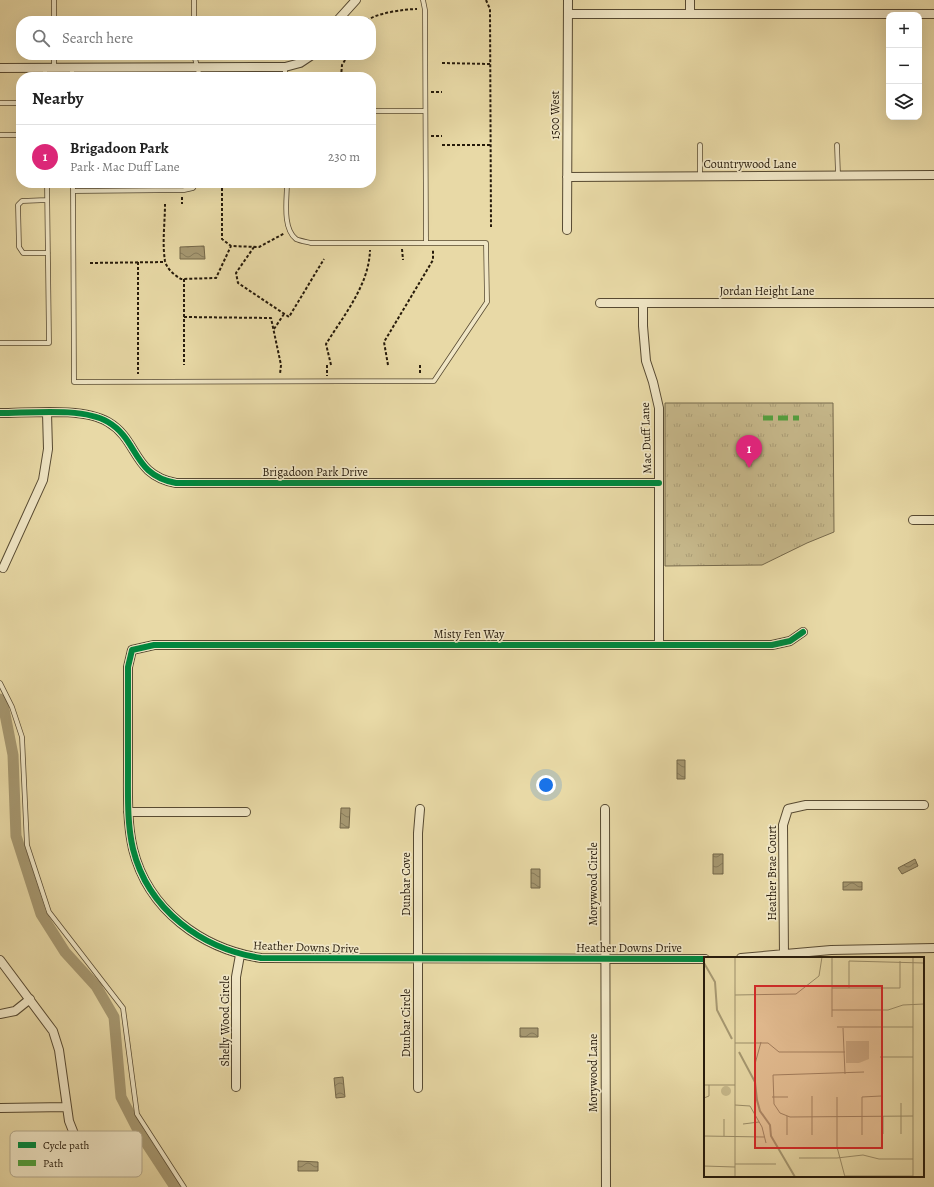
<!DOCTYPE html>
<meta charset="utf-8">
<style>
:root{--surface:#fff;--page:#f6f6f6;--text:#222;--muted:#767676;--line:#e0e0e0;--accent:#db2777}
body{margin:0;font-family:Alegreya,serif;background:var(--page);color:var(--text)}
.controls{position:absolute;right:12px;top:12px;display:grid;overflow:hidden;border-radius:8px;box-shadow:0 4px 16px #0002}
.controls button{width:36px;height:36px;display:grid;place-items:center;padding:0;border:0;border-bottom:1px solid var(--line);background:var(--surface);color:var(--text);font:20px sans-serif}
.you{position:absolute;left:546px;top:785px;width:14px;height:14px;margin:-10px;border:3px solid #fff;border-radius:50%;background:#1a73e8;box-shadow:0 0 0 6px #1a73e833}
.badge{display:grid;place-items:center;width:26px;height:26px;border-radius:50%;background:var(--accent);color:#fff;font-size:13px;font-weight:700}
.pin{position:absolute;translate:-50% -33px;filter:drop-shadow(0 1px 2px #0008)}
.pin::after{content:'';position:absolute;top:21px;width:14px;height:12px;background:inherit;clip-path:polygon(0 0,100% 0,50% 100%)}
.list{margin:0;padding:0;list-style:none}
h2{display:flex;justify-content:space-between;align-items:center;height:52px;margin:0;padding:0 16px;font-size:17px}
h2 small{font-size:13px;font-weight:400;color:var(--muted)}
.list li{display:grid;grid-template-columns:26px 1fr auto;gap:12px;align-items:center;box-sizing:border-box;height:64px;padding:0 16px;border-top:1px solid var(--line)}
.list b{display:block;font-size:15px;white-space:nowrap}
.list p{margin:0;font-size:13px;white-space:nowrap;color:var(--muted)}
.list em{font-size:13px;font-style:normal;color:var(--muted)}
.icon{flex:none;width:22px;height:22px;fill:none;stroke:currentColor;stroke-width:2;stroke-linecap:round;stroke-linejoin:round}
.map{position:relative;flex:none;width:934px;height:1187px;overflow:hidden}
.search{position:absolute;background:var(--surface);box-shadow:0 4px 16px #0002;left:16px;top:16px;width:360px;height:44px;display:flex;align-items:center;gap:10px;box-sizing:border-box;padding:0 14px;border-radius:16px;color:var(--muted);font-size:15px}
.panel{position:absolute;background:var(--surface);box-shadow:0 4px 16px #0002;left:16px;top:72px;width:360px;height:116px;border-radius:16px}
.map>svg:first-child{display:block}
</style>
<div class="map">
<svg width="934" height="1187" viewBox="0 0 934 1187">
<defs>
<pattern id="grass-tufts" width="24" height="20" patternUnits="userSpaceOnUse"><rect width="24" height="20" fill="#c7b98c"/><path d="M3 7l-1-3M5 7V3M7 7l1-3M15 17l-1-3M17 17v-4M19 17l1-3" fill="none" stroke="#ab9e77"/></pattern>
<pattern id="water-waves" width="16" height="10" patternUnits="userSpaceOnUse"><rect width="16" height="10" fill="#a69871"/><path d="M0 5q4-4 8 0t8 0" fill="none" stroke="#877b5b"/></pattern>
</defs>
<rect width="100%" height="100%" fill="#e8d9a6"/>
<filter id="stains"><feTurbulence type="fractalNoise" baseFrequency=".005" numOctaves="4"/><feColorMatrix values="0 0 0 0 .2 0 0 0 0 .09 0 0 0 0 .02 0 0 0 .5 -.17"/></filter>
<radialGradient id="worn" r=".72"><stop offset=".6" stop-color="#630" stop-opacity="0"/><stop offset="1" stop-color="#630" stop-opacity=".3"/></radialGradient>
<!-- grass -->
<path fill="url(#grass-tufts)" stroke="#776a4c" d="M665,403H833L834,532L807,543L762,565L665,566Z"/>
<!-- water -->
<path fill="url(#water-waves)" stroke="#736648" d="M204,246L205,259H180V247Z
M677,760H685V779H677Z
M341,808H350L349,828H340Z
M713,854H723V874H713Z
M915,859L918,866L902,874L898,868Z
M531,869H540V888H531Z
M843,882H862V890H843Z
M520,1028H538V1037H520Z
M343,1077L345,1097L336,1098L334,1078Z
M298,1161L318,1162V1171H298Z"/>
<g fill="none" stroke-linecap="round" stroke-linejoin="round">
<!-- canal -->
<path stroke="#a69871" stroke-width="11" d="M0,699L3,704L13,755L16,836L41,914L65,952L96,986L114,1017L121,1097L139,1132L175,1187"/>
<!-- service casing -->
<g stroke="#574a32" stroke-width="5.5">
<path id="service" d="M54,0V21
M194,0V21
M423,0L425,10L426,243
M54,55V68
M194,55L200,77
M285,67V77
M45,68V77
M72,68V77
M0,103H21
M371,111H425
M0,135H21
M700,145V176
M837,145L838,175
M73,183L74,382L434,381L487,302L486,243H311C307,242 300,241 296,239C282,228 287,199 287,183
M73,191L184,190L193,188L196,183
M47,200L22,201L18,205L19,247L23,253H48
M0,343H49L47,183
M0,683L12,707L22,737L27,845L49,912L123,1008L137,1114L184,1187"/>
</g>
<!-- minor casing -->
<g stroke="#574a32" stroke-width="10">
<path id="minor" d="M690,0V14
M568,14H934
M337,21L356,0
M0,68L285,67L300,63L312,55
M567,177L934,175
M567,230L568,0
M600,303H934
M643,303V326L646,361L653,382L659,408V645
M0,413C30,413 83,407 108,422C139,440 132,475 176,483H659
M913,520H934
M3,568L43,480L48,449L47,413
M605,809L606,1187
M128,812H246
M741,958L831,950L934,948
M784,958L783,825L788,809L806,805H924
M705,959L261,958C202,949 148,910 133,849C127,823 128,797 128,770C128,736 128,702 128,667L132,650L154,645H772L790,641L803,632
M0,960L53,1031L59,1050L69,1121L80,1149
M0,1014L15,1011L30,999
M236,1087V977L240,955
M418,1088V833L420,809
M0,1108L67,1107"/>
</g>
<!-- path -->
<path stroke="#271b0b" stroke-width="2" stroke-dasharray="3 2" stroke-linecap="butt" d="M486,0L490,9L491,227
M367,21C374,13 407,9 417,9
M442,63L490,64
M341,77L342,65L348,55
M431,92H442
M431,136H442
M442,145H490
M222,183V239L231,246L259,247L285,233
M182,197V204
M165,204C165,222 162,243 165,261C167,269 174,275 181,279L216,278L231,246
M254,247L236,273L238,283L289,317L324,259
M402,249L403,260
M138,262V374
M90,263L165,262
M184,279V365
M184,317L271,318L281,365L280,374
M274,329L284,314
M327,365V376
M331,365L326,344C344,315 369,285 370,250
M388,365L384,342L433,260V250
M420,365V374"/>
<!-- service -->
<use href="#service" stroke="#f0e6c5" stroke-width="4"/>
<!-- minor -->
<use href="#minor" stroke="#f0e6c5" stroke-width="8"/>
<!-- quiet -->
<path stroke="#51a13e" stroke-width="5" stroke-dasharray="10 5" stroke-linecap="butt" d="M763,418H799"/>
<!-- cycleway casing -->
<g stroke="#f0e6c5" stroke-width="8">
<path id="cycleway" d="M0,413C30,413 83,407 108,422C139,440 132,475 176,483H659
M705,959L261,958C202,949 148,910 133,849C127,823 128,797 128,770C128,736 128,702 128,667L132,650L154,645H772L790,641L803,632"/>
</g>
<!-- cycleway -->
<use href="#cycleway" stroke="#00873e" stroke-width="6"/>
</g>
<g text-anchor="middle" stroke-width="3.5" stroke-linejoin="round" paint-order="stroke">
<!-- street labels -->
<g font-size="12" fill="#271b0b" stroke="#f0e6c5">
<text transform="translate(555 115) rotate(-90)" y="4">1500 West</text>
<text x="750" y="168">Countrywood Lane</text>
<text x="767" y="295">Jordan Height Lane</text>
<text transform="translate(646 438) rotate(-92)" y="4">Mac Duff Lane</text>
<text x="315" y="476">Brigadoon Park Drive</text>
<text x="469" y="638">Misty Fen Way</text>
<text transform="translate(772 873) rotate(-90)" y="4">Heather Brae Court</text>
<text transform="translate(406 884) rotate(-90)" y="4">Dunbar Cove</text>
<text transform="translate(593 884) rotate(-90)" y="4">Morywood Circle</text>
<text transform="translate(306 947) rotate(2)" y="4">Heather Downs Drive</text>
<text x="629" y="952">Heather Downs Drive</text>
<text transform="translate(225 1021) rotate(-90)" y="4">Shelly Wood Circle</text>
<text transform="translate(406 1023) rotate(-90)" y="4">Dunbar Circle</text>
<text transform="translate(593 1073) rotate(-90)" y="4">Morywood Lane</text>
</g>
</g>
<!-- overview -->
<g transform="translate(704 957)">
<rect width="220" height="220" fill="#e8d9a6"/>
<path d="M142,84H165V102L155,106H142ZM17 134a5 5 0 1 1 10 0a5 5 0 1 1-10 0Z" fill="#c7b98c"/>
<path fill="none" stroke="#a69871" stroke-width="2" d="M0,6L11,25L13,53L28,82M35,95L51,125L53,143L56,154L66,168L67,179L91,220"/>
<path fill="none" stroke="#9b8d68" stroke-width="1" d="M31,0V220M128,0V60M209,0V220M128,31H196V4M145,31V4L220,6M31,38L92,37L115,19L118,0M128,53H184L199,48L220,47M133,70H209M139,71L141,117M31,86H64L75,95H141M176,100H209M51,107L57,85M160,115L69,118L70,147L76,156L86,160L209,159M0,128H31M68,140H84M133,140V190L141,220M0,141L5,139V128M197,146V177M31,148L46,149L58,170L62,186M179,159V177M20,162V179M39,167L55,165M83,178V159M108,178V139M158,178V140L177,139M0,179L60,180M95,201H133L159,198L175,202H209M31,207H72M0,209L31,210M141,219H209"/>
<path fill="#d62828" fill-opacity="0.15" stroke="#d62828" stroke-width="2" d="M51,29H178V191H51Z"/>
<rect width="220" height="220" fill="none" stroke="#271b0b" stroke-width="2"/>
</g>
<!-- legend -->
<rect x="10" y="1131" width="132" height="46" rx="6" fill="#f0e6c5" stroke="#b4a98d" stroke-width="1"/>
<rect x="18" y="1142" width="18" height="6" fill="#00873e"/>
<rect x="18" y="1160" width="18" height="6" fill="#51a13e"/>
<g font-size="11" fill="#271b0b">
<text x="43" y="1149">Cycle path</text>
<text x="43" y="1167">Path</text>
</g>
<rect width="100%" height="100%" filter="url(#stains)"/>
<rect width="100%" height="100%" fill="url(#worn)"/>
</svg>
<div class="controls">
<button>+</button>
<button>−</button>
<button><svg class="icon" aria-label="layers" viewBox="0 0 24 24"><path d="M12 4l9 5-9 5-9-5zM3 14l9 5 9-5"/></svg></button>
</div>
<div class="you"></div>
<div class="pin badge" style="left:749px;top:468px">1</div>
<div class="search"><svg class="icon" aria-label="search" viewBox="0 0 24 24"><circle cx="10" cy="10" r="6"/><path d="M15 15l6 6"/></svg>Search here</div>
<section class="panel">
<h2>Nearby<small></small></h2>
<ul class="list">
<li><span class="badge">1</span><div><b>Brigadoon Park</b><p>Park · Mac Duff Lane</p></div><em>230 m</em></li>
</ul>
</section>
</div>
